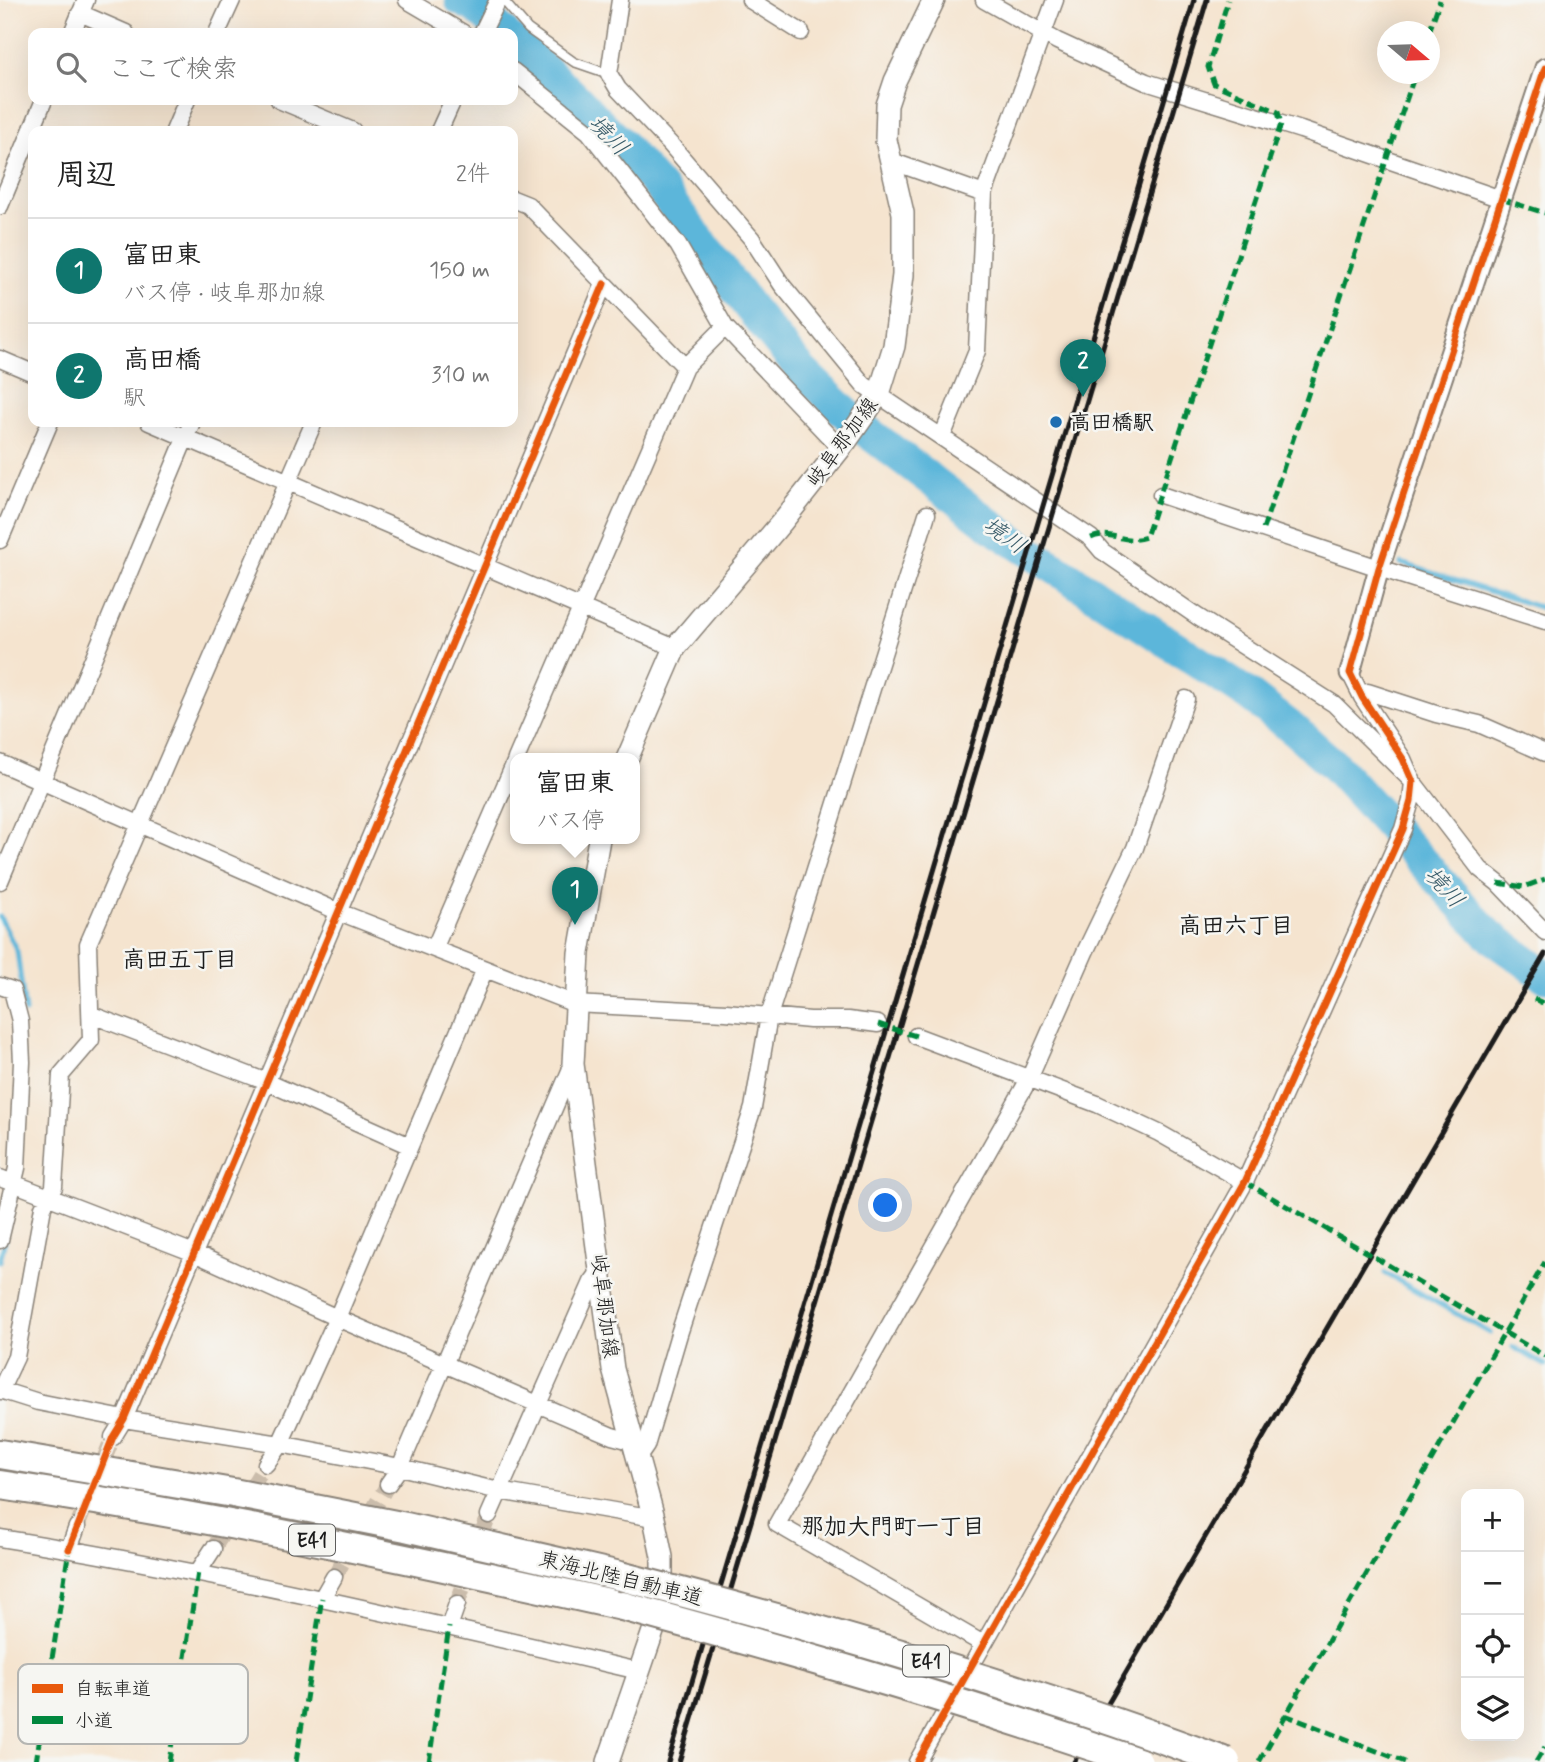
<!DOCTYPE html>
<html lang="ja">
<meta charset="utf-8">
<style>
:root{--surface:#fff;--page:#f6f6f6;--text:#222;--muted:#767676;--line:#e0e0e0;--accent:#0f766e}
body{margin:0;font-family:Mynerve,"Klee One",sans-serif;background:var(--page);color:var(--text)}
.controls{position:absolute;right:21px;bottom:21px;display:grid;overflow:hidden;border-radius:14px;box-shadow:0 7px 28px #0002}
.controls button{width:63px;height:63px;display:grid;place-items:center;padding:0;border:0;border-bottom:2px solid var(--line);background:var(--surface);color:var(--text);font:35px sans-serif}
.compass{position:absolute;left:1377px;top:21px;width:63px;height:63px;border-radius:50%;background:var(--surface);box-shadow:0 7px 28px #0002;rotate:109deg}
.you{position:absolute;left:886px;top:1206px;width:24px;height:24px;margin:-18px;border:5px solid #fff;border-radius:50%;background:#1a73e8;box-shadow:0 0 0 10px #1a73e833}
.badge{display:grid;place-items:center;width:46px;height:46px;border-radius:50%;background:var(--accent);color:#fff;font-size:23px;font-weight:700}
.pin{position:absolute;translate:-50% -58px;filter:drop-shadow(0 2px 4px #0008)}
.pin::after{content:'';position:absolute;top:37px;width:24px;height:21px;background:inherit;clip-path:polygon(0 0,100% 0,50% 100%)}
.popup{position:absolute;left:510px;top:753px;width:130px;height:91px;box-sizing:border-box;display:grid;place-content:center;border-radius:14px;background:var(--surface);filter:drop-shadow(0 2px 5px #0005);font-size:23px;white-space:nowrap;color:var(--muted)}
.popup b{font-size:26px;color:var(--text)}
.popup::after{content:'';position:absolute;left:50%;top:100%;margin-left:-14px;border:14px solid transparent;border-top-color:var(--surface)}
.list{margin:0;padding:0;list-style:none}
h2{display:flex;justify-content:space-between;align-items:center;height:91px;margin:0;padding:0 28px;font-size:30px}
h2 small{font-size:23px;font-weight:400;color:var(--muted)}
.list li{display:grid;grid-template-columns:46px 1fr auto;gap:21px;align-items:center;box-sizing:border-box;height:105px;padding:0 28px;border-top:2px solid var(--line)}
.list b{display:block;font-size:26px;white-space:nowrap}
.list p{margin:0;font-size:23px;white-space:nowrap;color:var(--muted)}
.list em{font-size:23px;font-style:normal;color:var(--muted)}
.icon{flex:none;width:38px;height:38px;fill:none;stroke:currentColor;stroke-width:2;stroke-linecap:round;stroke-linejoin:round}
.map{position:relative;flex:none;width:1545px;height:1762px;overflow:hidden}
.search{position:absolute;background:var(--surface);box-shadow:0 7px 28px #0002;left:28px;top:28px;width:490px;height:77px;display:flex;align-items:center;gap:18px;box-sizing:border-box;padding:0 24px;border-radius:14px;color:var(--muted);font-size:26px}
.panel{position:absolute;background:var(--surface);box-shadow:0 7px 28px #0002;left:28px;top:126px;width:490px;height:301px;border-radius:14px}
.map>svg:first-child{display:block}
</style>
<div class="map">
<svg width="1545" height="1762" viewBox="0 0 1545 1762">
<rect width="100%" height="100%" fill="#f6f6f2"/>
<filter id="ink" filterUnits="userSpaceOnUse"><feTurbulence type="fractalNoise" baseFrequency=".0143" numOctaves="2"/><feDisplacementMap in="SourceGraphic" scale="14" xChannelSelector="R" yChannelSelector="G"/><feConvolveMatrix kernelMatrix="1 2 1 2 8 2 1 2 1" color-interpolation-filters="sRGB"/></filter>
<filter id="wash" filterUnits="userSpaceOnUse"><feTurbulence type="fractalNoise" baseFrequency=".00686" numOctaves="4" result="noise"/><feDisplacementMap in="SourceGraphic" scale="28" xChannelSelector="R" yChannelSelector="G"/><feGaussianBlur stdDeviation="1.57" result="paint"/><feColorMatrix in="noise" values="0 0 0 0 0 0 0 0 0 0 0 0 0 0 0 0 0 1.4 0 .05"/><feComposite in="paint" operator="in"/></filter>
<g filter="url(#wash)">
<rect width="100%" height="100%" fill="#f5e4cf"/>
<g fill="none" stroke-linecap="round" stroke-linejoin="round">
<!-- stream -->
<path stroke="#5cb6da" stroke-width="5" d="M1401,563L1545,609
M0,917L17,951L25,1012
M0,1261L5,1240
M1385,1273L1490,1333
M1513,1347L1545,1365"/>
<!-- river -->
<path stroke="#5cb6da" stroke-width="33" d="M461,0L476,7L504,33
M513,41L566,89L622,145L662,191L750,308L802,371L857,424L1001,533L1249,695L1298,733L1336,767L1487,933L1545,976"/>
</g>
</g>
<g filter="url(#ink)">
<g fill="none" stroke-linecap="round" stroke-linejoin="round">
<!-- minor-tunnel -->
<path stroke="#cabcab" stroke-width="16" stroke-dasharray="16 8" stroke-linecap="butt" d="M77,1527L113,1437
M213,1549L266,1464
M334,1577L388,1484
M457,1604L489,1515"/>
<!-- service casing -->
<g stroke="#888076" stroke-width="11">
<path id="service" d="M503,0L528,29L574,62L609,74"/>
</g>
<!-- minor casing -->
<g stroke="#888076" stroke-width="19">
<path id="minor" d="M407,0L463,33
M620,0L609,74L618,89L671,145L752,239L782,285L864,385L1091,538L1102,551L1198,617L1334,704L1413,782L1480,869L1498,883L1545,932
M750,0L801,32
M984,0L1057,41L1146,82L1301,130L1501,199
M80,13L126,33
M72,33L86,0
M217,33L232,0
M482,33L498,0
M513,71L589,132L678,245L725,327L840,448
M279,100L353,131
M174,131L187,100
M439,131L453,100
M891,161L984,194
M513,199L528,205L685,367
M0,206L44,100
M0,359L33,373
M149,422C325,496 499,574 675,648
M942,437L977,351L984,194L1055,0
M1161,495L1379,568L1545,621
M0,540L50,422
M1362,697L1368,692L1436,714L1479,724L1545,753
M516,759L685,367L725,327
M0,763L339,912L575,1004L726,1012L810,1020H848L878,1024
M0,881L192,422
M434,949L516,760
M0,986L12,990L20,1021L22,1062L17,1168L0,1240
M92,1015L267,1082L410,1146
M916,1036L1097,1104L1159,1133L1245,1182
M0,1178L194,1253L337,1318L612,1436L631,1441
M0,1390L38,1402L124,1419L280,1444L400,1467L499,1491L654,1518
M0,1391L16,1357L43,1207L54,1187L61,1075L91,1040L88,944L314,422
M113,1437L124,1419L604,284
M637,1459L646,1446L679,1334L753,1108L769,1016L927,514
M266,1464L280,1444L337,1318L485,969
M388,1484L400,1467L573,1064
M489,1515L592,1282L601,1270
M0,1538C215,1572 427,1622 639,1671
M69,1549L77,1527
M198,1572L213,1549
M322,1598L334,1577
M449,1627L457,1604
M983,1644L777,1524L1029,1079L1085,952L1135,848L1186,699
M917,1762L1245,1182L1403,829L1411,801L1413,782L1403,759L1362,697L1350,673"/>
</g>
<!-- tertiary casing -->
<g stroke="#888076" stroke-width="23">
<path id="tertiary" d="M1350,673L1379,568L1545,68"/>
</g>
<!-- secondary casing -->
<g stroke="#888076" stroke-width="24">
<path id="secondary" d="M627,759L675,648L782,522L847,440L879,394L894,346L903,275V213L886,140L887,105L895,81L934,0
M599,839L579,953L573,1064L613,1369L654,1518L662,1557V1587L658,1617L608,1762"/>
</g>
<!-- motorway casing -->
<g stroke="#888076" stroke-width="32">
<path id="motorway" d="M0,1454L233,1493L406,1527L620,1576
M0,1485C209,1516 416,1560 622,1606"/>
</g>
<!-- service -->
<use href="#service" stroke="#fff" stroke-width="8"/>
<!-- minor -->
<use href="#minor" stroke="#fff" stroke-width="16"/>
<!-- tertiary -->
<use href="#tertiary" stroke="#fff" stroke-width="19"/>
<!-- secondary -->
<use href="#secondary" stroke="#fff" stroke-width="21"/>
<!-- motorway -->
<use href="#motorway" stroke="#fff" stroke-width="28"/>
<!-- rail -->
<path stroke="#1c1c1c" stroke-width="5" d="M668,1762L1194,0
M679,1762C855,1175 1035,589 1207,0
M1074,1762L1545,954"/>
<!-- motorway-bridge casing -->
<g stroke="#888076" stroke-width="32" stroke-linecap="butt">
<path id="motorway-bridge" d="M620,1576C825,1629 1028,1688 1226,1762
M622,1606C796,1653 968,1703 1138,1762"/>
</g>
<!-- motorway-bridge -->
<use href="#motorway-bridge" stroke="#fff" stroke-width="28"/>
<!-- quiet -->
<path stroke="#00873e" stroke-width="5" stroke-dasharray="10 5" stroke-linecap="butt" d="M1429,32L1440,0
M1501,199L1545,213
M1263,529L1415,74
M1091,538C1113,529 1121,545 1146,537L1281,124L1278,112L1214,84L1208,67L1228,0
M1498,883L1524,887L1545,879
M1534,999L1545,1004
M878,1024L916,1036
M1245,1182L1545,1356
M1285,1715L1405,1762
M36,1762L69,1549
M169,1762L198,1572
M296,1762L322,1598
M429,1762L449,1627
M1259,1762L1545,1262
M1536,1762L1545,1747"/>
<!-- cycleway casing -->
<g stroke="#f6f6f2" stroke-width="11">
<path id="cycleway" d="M69,1549L113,1437L124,1419L604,284
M917,1762L1245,1182L1403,829L1411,801L1413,782L1403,759L1362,697L1350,673L1379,568L1545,68"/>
</g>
<!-- cycleway -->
<use href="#cycleway" stroke="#e8590c" stroke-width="7"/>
</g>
</g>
<!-- markers -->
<circle fill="#1f6fb2" stroke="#f6f6f2" stroke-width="2.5" cx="1056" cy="422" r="7"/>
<g text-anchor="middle" stroke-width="5" stroke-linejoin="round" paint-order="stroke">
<!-- shield labels -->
<g fill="#f6f6f2" stroke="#5d5d5c" stroke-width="2">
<rect x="289" y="1524.5" width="46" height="31" rx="5"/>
<rect x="903" y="1645.5" width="46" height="31" rx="5"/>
</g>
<g font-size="19" font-weight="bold" fill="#1c1c1c">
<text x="312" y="1547">E41</text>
<text x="926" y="1668">E41</text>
</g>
<!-- poi labels -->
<g font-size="21" font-weight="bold" fill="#1c1c1c" stroke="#f6f6f2" text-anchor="start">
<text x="1070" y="429">高田橋駅</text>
</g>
<!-- street labels -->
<g font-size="21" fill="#1c1c1c" stroke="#f6f6f2">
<text transform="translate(842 442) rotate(-54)" y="7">岐阜那加線</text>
<text transform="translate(605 1306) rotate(83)" y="7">岐阜那加線</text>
<text transform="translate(621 1578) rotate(14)" y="7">東海北陸自動車道</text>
</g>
<!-- water labels -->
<g font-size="23" font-style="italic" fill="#365a68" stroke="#f6f6f2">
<text transform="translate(609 135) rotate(46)" y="8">境川</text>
<text transform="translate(1005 535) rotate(35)" y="8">境川</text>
<text transform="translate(1445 887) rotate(48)" y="8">境川</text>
</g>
<!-- neighbourhood labels -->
<g font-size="23" font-weight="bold" fill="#1c1c1c" stroke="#f6f6f2">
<text x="1236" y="933">高田六丁目</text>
<text x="180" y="967">高田五丁目</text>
<text x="893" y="1534">那加大門町一丁目</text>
</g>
</g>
<!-- legend -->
<rect x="18" y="1664" width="230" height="80" rx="10" fill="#f6f6f2" stroke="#b5b5b2" stroke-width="2"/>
<rect x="32" y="1684" width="31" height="9" fill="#e8590c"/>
<rect x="32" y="1716" width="31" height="8" fill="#00873e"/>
<g font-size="19" fill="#1c1c1c">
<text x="75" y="1695">自転車道</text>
<text x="75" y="1727">小道</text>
</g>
</svg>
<div class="controls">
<button>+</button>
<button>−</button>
<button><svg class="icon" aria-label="locate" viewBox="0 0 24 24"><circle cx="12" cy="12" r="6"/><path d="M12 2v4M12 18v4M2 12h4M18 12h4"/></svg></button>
<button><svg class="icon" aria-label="layers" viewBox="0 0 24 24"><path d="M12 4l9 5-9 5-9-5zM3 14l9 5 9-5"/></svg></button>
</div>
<svg class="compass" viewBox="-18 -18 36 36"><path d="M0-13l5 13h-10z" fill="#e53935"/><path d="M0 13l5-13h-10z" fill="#767676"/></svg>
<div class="you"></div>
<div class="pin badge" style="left:575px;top:925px">1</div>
<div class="popup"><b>富田東</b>バス停</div>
<div class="pin badge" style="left:1083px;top:397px">2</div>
<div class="search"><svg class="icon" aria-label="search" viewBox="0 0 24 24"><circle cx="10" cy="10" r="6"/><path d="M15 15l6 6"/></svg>ここで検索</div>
<section class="panel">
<h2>周辺<small>2件</small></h2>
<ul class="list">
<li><span class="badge">1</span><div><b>富田東</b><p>バス停 · 岐阜那加線</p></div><em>150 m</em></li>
<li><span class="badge">2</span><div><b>高田橋</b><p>駅</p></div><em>310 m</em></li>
</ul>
</section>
</div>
